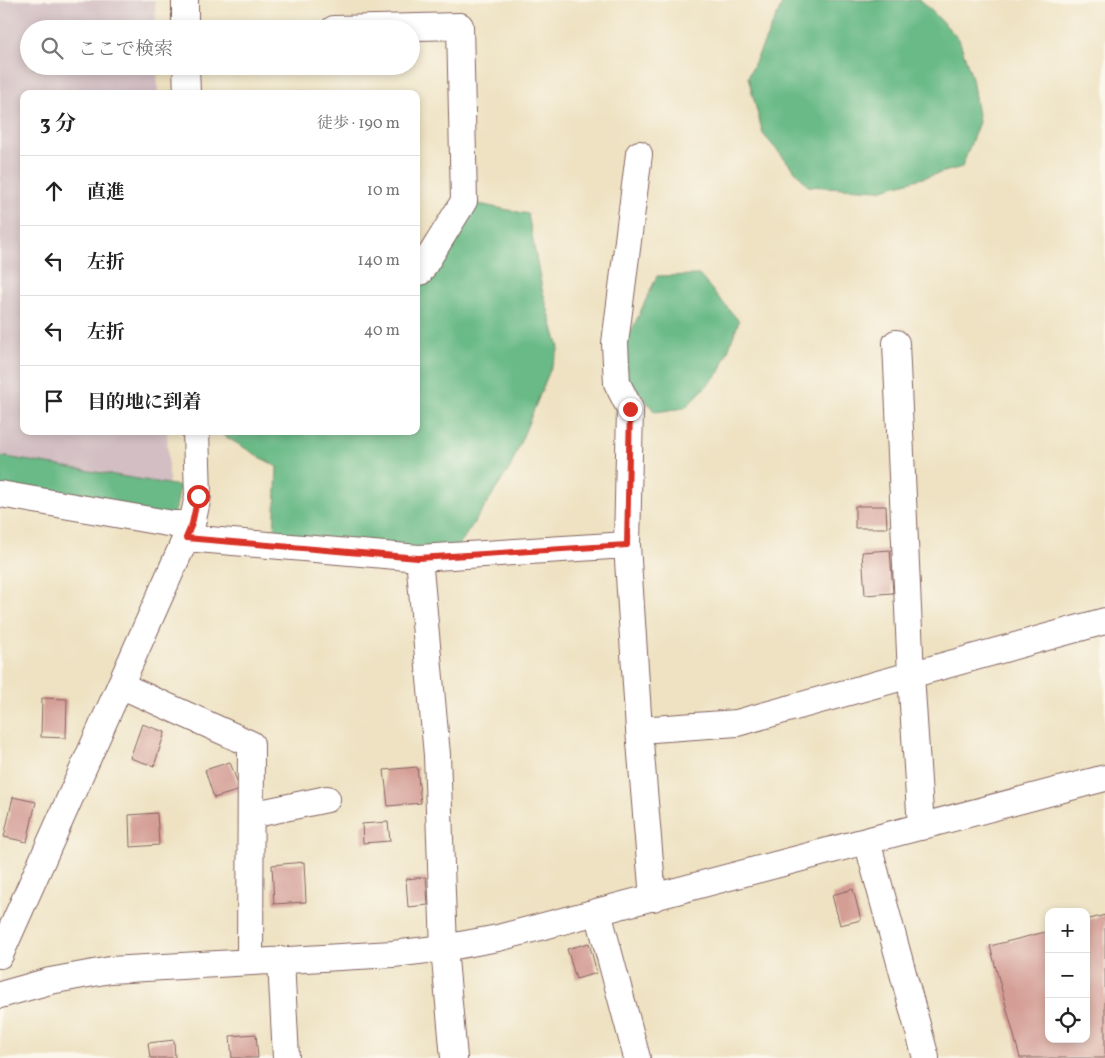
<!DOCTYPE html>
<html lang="ja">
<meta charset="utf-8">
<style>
:root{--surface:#fff;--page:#f6f6f6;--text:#222;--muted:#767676;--line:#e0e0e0}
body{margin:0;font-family:Vollkorn,"Noto Serif JP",serif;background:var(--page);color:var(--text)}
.controls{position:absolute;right:15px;bottom:15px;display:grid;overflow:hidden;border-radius:10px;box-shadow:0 2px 8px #0003}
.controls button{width:45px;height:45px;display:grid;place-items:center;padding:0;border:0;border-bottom:1px solid var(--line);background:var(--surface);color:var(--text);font:25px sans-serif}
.stop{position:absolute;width:15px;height:15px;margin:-11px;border:4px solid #d93025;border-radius:50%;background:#fff}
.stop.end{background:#d93025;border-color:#fff;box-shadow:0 1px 5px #0008}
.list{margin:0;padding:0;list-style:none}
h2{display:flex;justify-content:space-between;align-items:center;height:65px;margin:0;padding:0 20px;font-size:21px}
h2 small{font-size:16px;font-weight:400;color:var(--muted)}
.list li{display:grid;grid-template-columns:32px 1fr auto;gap:15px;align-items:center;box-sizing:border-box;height:70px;padding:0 20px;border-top:1px solid var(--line)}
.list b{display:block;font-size:19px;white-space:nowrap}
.list em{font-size:16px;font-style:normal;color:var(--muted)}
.icon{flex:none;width:28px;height:28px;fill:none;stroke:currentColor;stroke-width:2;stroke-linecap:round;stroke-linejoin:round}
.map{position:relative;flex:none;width:1105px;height:1058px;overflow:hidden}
.search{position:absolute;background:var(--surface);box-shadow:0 2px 8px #0003;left:20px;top:20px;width:400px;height:55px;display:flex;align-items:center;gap:12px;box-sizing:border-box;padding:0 18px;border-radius:28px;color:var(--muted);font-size:19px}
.panel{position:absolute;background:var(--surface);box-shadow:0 2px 8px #0003;left:20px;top:90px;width:400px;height:345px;border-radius:10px}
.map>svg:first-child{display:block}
</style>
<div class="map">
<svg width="1105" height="1058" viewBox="0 0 1105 1058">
<rect width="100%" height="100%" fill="#fbf7ec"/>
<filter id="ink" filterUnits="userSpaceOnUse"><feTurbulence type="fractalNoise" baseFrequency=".02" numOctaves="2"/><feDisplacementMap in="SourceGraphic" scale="10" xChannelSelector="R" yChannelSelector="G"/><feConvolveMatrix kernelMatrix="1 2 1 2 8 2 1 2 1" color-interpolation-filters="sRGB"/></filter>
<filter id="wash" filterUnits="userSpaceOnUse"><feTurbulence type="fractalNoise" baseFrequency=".0096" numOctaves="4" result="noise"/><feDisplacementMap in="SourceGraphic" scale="20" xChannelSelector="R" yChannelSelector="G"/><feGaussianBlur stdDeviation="1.12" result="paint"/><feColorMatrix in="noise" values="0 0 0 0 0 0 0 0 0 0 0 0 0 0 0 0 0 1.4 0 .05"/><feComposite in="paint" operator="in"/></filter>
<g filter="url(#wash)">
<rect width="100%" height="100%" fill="#eee2c2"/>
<!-- industrial -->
<path fill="#d2bec3" d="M0,0H155L156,29H29V66H157L158,94H24V431H167L169,481L161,490L0,462Z"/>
<!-- forest -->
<path fill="#69ba86" stroke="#5a6c58" d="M784,0H921L959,39L972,78L979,122L962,167L879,190L808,186L763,134L748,77Z
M464,201L528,214L542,289L559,348L510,468L452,556L274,535L277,467L216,431H416V272Z
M699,275L739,321L720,372L685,408L655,412L616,364L657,276Z
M0,456L180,486L173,524L0,490Z"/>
<g id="blocks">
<!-- building -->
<path fill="#d49e95" d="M855,506H886L887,528H855Z
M890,550L893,593L865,595L862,552Z
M42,698L67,699L66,738L41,737Z
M142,724L165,732L154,766L130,758Z
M230,762L240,790L214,798L205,770Z
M417,767L421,803L388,806L384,770Z
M13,797L36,802L27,842L4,837Z
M157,813L159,845L130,847L129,815Z
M388,822L390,841L363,843L362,824Z
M304,862L306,902L274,904L272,865Z
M426,877L428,905L408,907L406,879Z
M853,889L861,920L840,925L832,895Z
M1105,915V1058H1020L990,946L1049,931V1039H1086V920Z
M589,943L597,973L576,979L567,949Z
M256,1034L258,1058H232L230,1036Z
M174,1040L175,1058H150L148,1043Z"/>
</g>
</g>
<g filter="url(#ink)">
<use href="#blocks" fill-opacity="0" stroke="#836360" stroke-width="1"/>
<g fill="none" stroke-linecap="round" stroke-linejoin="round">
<!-- minor casing -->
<g stroke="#836360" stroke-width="28">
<path id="minor" d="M185,0V29
M334,29L460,26L464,201L420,272H416
M186,66L187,94
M639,154L615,343L617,383L630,409L627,545L639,730L653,898
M896,343L911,675L921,827
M0,494L173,524H192
M186,538L419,558L627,545
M419,558L437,755L444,948L454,1058
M120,685L251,744L250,962
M639,730L737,723L1105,621
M251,815L327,799
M867,841L926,1058
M598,912L637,1058
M0,955L192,524L198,496L196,431
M281,960L286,1058
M0,995L50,981L110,970L393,954L444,948L498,938L1105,778"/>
</g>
<!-- minor -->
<use href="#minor" stroke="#fff" stroke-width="26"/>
</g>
</g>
<g fill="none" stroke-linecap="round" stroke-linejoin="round" filter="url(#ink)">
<!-- route -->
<path stroke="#d93025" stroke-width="6" d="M198,496L192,524L186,538L418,558L627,545L630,409"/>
</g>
</svg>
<div class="controls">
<button>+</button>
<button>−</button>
<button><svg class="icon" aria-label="locate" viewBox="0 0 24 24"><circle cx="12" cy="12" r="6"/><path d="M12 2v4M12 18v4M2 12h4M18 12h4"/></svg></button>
</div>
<div class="stop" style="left:198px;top:496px"></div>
<div class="stop end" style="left:630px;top:409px"></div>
<div class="search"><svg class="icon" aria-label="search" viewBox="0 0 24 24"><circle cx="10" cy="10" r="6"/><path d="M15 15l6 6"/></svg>ここで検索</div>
<section class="panel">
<h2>3 分<small>徒歩 · 190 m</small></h2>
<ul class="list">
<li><svg class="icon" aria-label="ahead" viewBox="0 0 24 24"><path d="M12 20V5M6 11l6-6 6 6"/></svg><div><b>直進</b></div><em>10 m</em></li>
<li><svg class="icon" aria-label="left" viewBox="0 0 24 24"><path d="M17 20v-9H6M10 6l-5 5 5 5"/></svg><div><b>左折</b></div><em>140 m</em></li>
<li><svg class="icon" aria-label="left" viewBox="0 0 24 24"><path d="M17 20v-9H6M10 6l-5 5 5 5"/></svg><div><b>左折</b></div><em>40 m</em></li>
<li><svg class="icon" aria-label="arrive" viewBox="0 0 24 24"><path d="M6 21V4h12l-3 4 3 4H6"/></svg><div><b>目的地に到着</b></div></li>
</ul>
</section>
</div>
